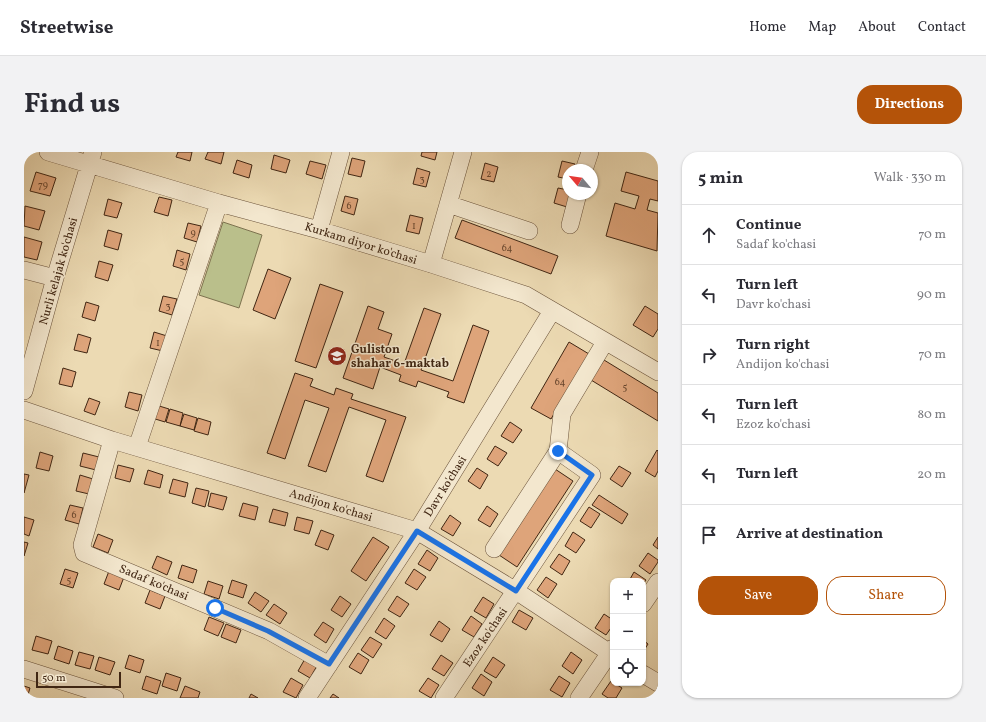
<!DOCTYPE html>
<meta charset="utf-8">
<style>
:root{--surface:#fff;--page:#f2f2f3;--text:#2b2b33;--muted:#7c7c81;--line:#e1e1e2;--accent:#b45309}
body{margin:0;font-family:Vollkorn,serif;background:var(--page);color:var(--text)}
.controls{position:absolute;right:12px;bottom:12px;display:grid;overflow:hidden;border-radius:8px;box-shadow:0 1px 3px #0004}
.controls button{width:36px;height:36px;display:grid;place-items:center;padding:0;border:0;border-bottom:1px solid var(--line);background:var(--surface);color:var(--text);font:20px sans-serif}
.compass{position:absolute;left:538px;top:12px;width:36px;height:36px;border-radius:50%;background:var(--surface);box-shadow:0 1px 3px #0004;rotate:299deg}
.scale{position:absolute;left:12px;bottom:10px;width:85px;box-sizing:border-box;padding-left:4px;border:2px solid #402613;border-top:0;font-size:11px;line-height:14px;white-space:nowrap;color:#402613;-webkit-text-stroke:3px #f3e7ce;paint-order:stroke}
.stop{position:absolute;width:12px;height:12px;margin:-9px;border:3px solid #1a73e8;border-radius:50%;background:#fff}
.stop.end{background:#1a73e8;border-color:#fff;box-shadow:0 1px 4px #0008}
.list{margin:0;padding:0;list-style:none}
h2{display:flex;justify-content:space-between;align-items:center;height:52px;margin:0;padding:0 16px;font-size:17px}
h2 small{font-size:13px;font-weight:400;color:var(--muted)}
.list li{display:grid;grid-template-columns:26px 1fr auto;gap:12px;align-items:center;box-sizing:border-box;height:60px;padding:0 16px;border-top:1px solid var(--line)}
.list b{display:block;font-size:15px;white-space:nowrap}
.list p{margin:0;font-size:13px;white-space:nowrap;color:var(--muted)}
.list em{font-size:13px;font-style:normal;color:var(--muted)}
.actions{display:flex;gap:8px;padding:12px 16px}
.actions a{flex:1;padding:9px 0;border:1px solid var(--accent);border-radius:16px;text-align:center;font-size:14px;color:var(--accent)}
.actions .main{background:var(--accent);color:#fff}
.icon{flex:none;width:22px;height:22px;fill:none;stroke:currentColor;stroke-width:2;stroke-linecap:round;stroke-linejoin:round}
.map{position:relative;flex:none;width:634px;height:546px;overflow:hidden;border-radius:16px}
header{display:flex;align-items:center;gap:24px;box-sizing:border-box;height:56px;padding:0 20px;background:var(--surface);border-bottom:1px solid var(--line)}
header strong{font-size:19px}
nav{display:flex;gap:22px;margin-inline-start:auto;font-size:14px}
.intro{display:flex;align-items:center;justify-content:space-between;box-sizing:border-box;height:96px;padding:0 24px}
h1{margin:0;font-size:28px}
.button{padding:10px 18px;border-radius:16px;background:var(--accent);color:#fff;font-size:14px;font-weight:700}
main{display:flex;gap:24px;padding:0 24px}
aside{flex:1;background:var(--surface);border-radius:16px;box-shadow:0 1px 3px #0004}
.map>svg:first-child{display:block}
</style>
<header>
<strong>Streetwise</strong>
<nav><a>Home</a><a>Map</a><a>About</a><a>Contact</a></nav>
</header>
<div class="intro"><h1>Find us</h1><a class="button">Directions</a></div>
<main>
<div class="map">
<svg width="634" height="546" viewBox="0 0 634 546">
<rect width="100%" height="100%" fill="#ecdab3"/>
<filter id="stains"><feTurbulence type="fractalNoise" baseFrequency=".005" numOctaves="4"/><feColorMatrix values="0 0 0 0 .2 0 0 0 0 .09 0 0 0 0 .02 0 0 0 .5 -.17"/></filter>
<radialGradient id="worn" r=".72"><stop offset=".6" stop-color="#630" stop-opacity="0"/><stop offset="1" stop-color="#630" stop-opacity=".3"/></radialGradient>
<!-- green -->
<path fill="#babf8b" stroke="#7d724f" d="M199,70L238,83L215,156L175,143Z"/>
<!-- building -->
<path fill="#dea47a" stroke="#402613" d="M154,0H168L166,9L152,5Z
M184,0H200L197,12L181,7Z
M398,0H413L411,8L397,4Z
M250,3L266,8L262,21L247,17Z
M328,6L341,9L337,25L324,22Z
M213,8L228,13L225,26L209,21Z
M286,9L302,13L298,27L282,22Z
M538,9L551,12L550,18H544V27L534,25Z
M461,11L474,15L470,30L457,27Z
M393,16L406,20L402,35L389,32Z
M12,20L32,26L26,44L6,39Z
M602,20L634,29V49L626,47L623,58L634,61L633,99L582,84L591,51L611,57L615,44L597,39Z
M534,36L544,38V42H547L543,55L530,51Z
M321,44L334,47L330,63L317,59Z
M135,45L148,48L144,64L130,60Z
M84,47L98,51L93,66L80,63Z
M1,54L21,59L15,78L0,74Z
M386,63L399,66L395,82L382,79Z
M438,68L534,104L527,122L431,86Z
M164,71L177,74L173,90L160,86Z
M84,78L98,82L94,98L80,94Z
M0,85L18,90L13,108L0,105Z
M153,98L166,102L162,118L149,114Z
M75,109L89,113L84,129L71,125Z
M244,117L267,126L251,167L229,158Z
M296,132L319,140L292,216L271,209Z
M139,144L153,147L148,163L135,159Z
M62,150L75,154L71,169L58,165Z
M344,154L360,160L354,177L368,182L360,205L380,212L400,156L417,162L397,218L429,229L449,173L465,179L440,251L423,245L425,240L394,229L392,235L375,229L377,223L356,215L349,237L319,226Z
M621,154L634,162V177L629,185L609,173Z
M130,180L143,184L139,199L126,196Z
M54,182L67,186L63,201L50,198Z
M545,190L565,202L527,267L507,256Z
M580,208L634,241V269L567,228Z
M39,216L52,220L48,235L35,232Z
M271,221L289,227L286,234L310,243L312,236L329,242L327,247L382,265L359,330L342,324L362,268L325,255L302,320L284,314L305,256L281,248L261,307L243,301Z
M105,240L118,243L114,259L101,255Z
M65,246L76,250L71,263L60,259Z
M132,253L145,257L141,270L128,266Z
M146,257L159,261L156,274L142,270Z
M160,262L173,266L170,278L156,274Z
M174,266L187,270L184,283L170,279Z
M486,270L498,278L489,291L477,284Z
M471,294L483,301L474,314L463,307Z
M633,298L634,299V319L631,325L621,319Z
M16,300L29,304L25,319L12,316Z
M59,301L75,305L72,318L56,314Z
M94,313L110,317L106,330L91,326Z
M595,314L607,321L598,335L586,327Z
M453,316L464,323L456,337L444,329Z
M531,317L549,329L493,415L475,403Z
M124,318L139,323L136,336L120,332Z
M0,322L5,323L0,341Z
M56,323L69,327L65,342L52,339Z
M149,327L164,331L161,345L145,341Z
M172,336L185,339L181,355L168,351Z
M187,341L203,345L199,358L184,354Z
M575,343L604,362L598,372L568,353Z
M219,351L234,355L231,368L215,364Z
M46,353L59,356L55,372L41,368Z
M463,354L474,362L466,375L454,368Z
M565,355L576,362L567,376L556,369Z
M249,357L264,361L261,374L245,370Z
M426,363L437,371L429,384L417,377Z
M0,365L10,368L5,384L0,382Z
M273,365L289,369L285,382L270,378Z
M297,378L310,383L304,398L291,393Z
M549,380L561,388L552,401L541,394Z
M74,382L89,388L84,401L69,395Z
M349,385L365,395L342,429L327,419Z
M634,385V397L629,393Z
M0,390L4,391L0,404Z
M403,398L414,406L406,419L394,412Z
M624,401L634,408V410L626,422L615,414Z
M535,402L546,409L538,423L526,415Z
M133,404L148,410L143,423L128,416Z
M158,413L173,418L169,431L154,426Z
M41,417L54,421L49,436L36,432Z
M390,417L402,425L393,438L381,431Z
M85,419L100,425L95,438L80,432Z
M610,420L622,428L619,432V429H605Z
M522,425L533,432L524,446L513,438Z
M208,428L223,433L219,446L204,441Z
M184,429L199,434L195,447L180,442Z
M126,438L141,444L136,457L121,451Z
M231,440L245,449L237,460L224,451Z
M316,444L327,452L318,465L307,458Z
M373,444L385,452L376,465L364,458Z
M459,445L470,452L462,466L450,459Z
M250,452L263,461L256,472L242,463Z
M495,458L509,466L502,478L488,470Z
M580,462L589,468V473L582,483L571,476Z
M447,464L458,472L450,485L438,478Z
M185,465L200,471L194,484L180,478Z
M360,466L371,474L362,487L351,480Z
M415,469L426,477L418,490L406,483Z
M299,470L310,477L302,491L290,483Z
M202,472L217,478L212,491L197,485Z
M12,484L28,489L24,502L8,498Z
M346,485L358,492L349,506L337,498Z
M619,488L624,492L619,500Z
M34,494L49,499L45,512L30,507Z
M55,500L70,504L66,517L51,513Z
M547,500L558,508L549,522L538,514Z
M334,501L345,508L337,522L325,515Z
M105,503L120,508L116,521L101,516Z
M417,503L429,511L420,524L408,517Z
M75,505L91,510L86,523L71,518Z
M282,505L294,512L286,526L274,519Z
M469,505L481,513L472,526L460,519Z
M142,521L157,526L153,539L138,534Z
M457,522L468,530L460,544L448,536Z
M122,524L137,529L133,542L118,537Z
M535,524L546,531L538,545L526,538Z
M267,526L279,533L272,546L259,540Z
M404,526L415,533L407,546L395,539Z
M587,529L598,536L592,546H584L578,542Z
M0,534L6,536L3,546H0Z
M161,534L176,540L174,546H156Z
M227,542L234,546H225Z
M309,542L315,546H306Z"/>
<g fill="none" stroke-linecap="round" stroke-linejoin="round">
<!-- minor casing -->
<g stroke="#6b533b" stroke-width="18">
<path id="minor" d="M24,0L195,51L295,78L407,112L502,143L634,220
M560,18L566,0
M424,52L505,79
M546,73L554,42
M295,78L317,0
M407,112L439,0
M0,118L31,126
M0,239L31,126L69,0
M0,258L88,288L393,379L492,439L589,503
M88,288L58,393L60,401L245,479L305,513
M113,295L195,51
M470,397L534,299
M619,452L634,430
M0,517L91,546
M619,522L634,531
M283,546L393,379L528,159
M420,546L568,323L534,299L538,262L581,190
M555,546L589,496"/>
</g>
<!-- minor -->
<use href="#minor" stroke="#f3e7ce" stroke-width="17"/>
</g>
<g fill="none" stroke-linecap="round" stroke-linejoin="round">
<!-- route -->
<path stroke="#1a73e8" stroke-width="5" d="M191,456L244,479L305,512L393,379L492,439L568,323L534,299"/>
</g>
<!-- icons -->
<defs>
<g id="school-disc" transform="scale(1)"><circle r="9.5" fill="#8f2418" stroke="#f3e7ce"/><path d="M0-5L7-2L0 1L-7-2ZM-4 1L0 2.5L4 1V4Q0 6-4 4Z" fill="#fff"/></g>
</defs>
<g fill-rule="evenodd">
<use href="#school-disc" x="313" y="204"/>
</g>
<g text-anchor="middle" stroke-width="3" stroke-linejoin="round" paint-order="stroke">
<!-- number labels -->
<g font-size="10" fill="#68462d">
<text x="465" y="25">2</text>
<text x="398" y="30">3</text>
<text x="19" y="36">79</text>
<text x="325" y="57">6</text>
<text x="390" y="77">1</text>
<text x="169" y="84">9</text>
<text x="483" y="99">64</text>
<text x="158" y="112">5</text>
<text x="144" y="157">3</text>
<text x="134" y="194">1</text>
<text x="536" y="233">64</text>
<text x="601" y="238">5</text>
<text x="50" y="366">6</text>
<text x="45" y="431">5</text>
</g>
<!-- street labels -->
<g font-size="12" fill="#402613" stroke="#f3e7ce">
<text transform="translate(337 91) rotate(17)" y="4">Kurkam diyor ko'chasi</text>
<text transform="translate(34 119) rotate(-74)" y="4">Nurli kelajak ko'chasi</text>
<text transform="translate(421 334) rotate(-58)" y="4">Davr ko'chasi</text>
<text transform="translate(307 353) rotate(17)" y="4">Andijon ko'chasi</text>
<text transform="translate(130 430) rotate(23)" y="4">Sadaf ko'chasi</text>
<text transform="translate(461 485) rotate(-56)" y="4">Ezoz ko'chasi</text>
</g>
<!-- poi labels -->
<g font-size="12" font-weight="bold" fill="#402613" stroke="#f3e7ce" text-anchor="start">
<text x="327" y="201">Guliston<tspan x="327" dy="14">shahar 6-maktab</tspan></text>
</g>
</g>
<rect width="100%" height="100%" filter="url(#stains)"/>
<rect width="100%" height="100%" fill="url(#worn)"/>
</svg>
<div class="controls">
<button>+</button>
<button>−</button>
<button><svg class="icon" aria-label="locate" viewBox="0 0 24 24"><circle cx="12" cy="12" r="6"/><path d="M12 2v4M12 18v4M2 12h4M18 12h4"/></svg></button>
</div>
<svg class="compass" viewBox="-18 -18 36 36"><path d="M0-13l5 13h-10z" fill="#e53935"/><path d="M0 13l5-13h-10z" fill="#7c7c81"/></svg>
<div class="scale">50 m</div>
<div class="stop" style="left:191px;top:456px"></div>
<div class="stop end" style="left:534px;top:299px"></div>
</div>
<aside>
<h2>5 min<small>Walk · 330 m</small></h2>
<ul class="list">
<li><svg class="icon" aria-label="ahead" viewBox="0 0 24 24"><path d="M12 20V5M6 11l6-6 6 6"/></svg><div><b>Continue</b><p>Sadaf ko'chasi</p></div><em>70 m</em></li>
<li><svg class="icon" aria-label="left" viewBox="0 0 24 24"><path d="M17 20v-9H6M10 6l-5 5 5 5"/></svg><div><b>Turn left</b><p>Davr ko'chasi</p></div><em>90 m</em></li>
<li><svg class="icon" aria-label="right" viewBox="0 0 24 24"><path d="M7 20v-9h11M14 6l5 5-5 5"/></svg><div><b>Turn right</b><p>Andijon ko'chasi</p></div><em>70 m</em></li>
<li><svg class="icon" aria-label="left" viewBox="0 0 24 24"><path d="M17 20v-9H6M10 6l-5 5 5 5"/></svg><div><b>Turn left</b><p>Ezoz ko'chasi</p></div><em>80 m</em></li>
<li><svg class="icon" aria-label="left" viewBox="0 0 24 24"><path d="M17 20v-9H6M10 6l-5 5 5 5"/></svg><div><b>Turn left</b></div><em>20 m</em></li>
<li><svg class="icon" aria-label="arrive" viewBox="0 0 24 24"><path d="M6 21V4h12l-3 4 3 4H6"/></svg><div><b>Arrive at destination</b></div></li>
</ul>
<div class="actions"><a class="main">Save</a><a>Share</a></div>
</aside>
</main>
